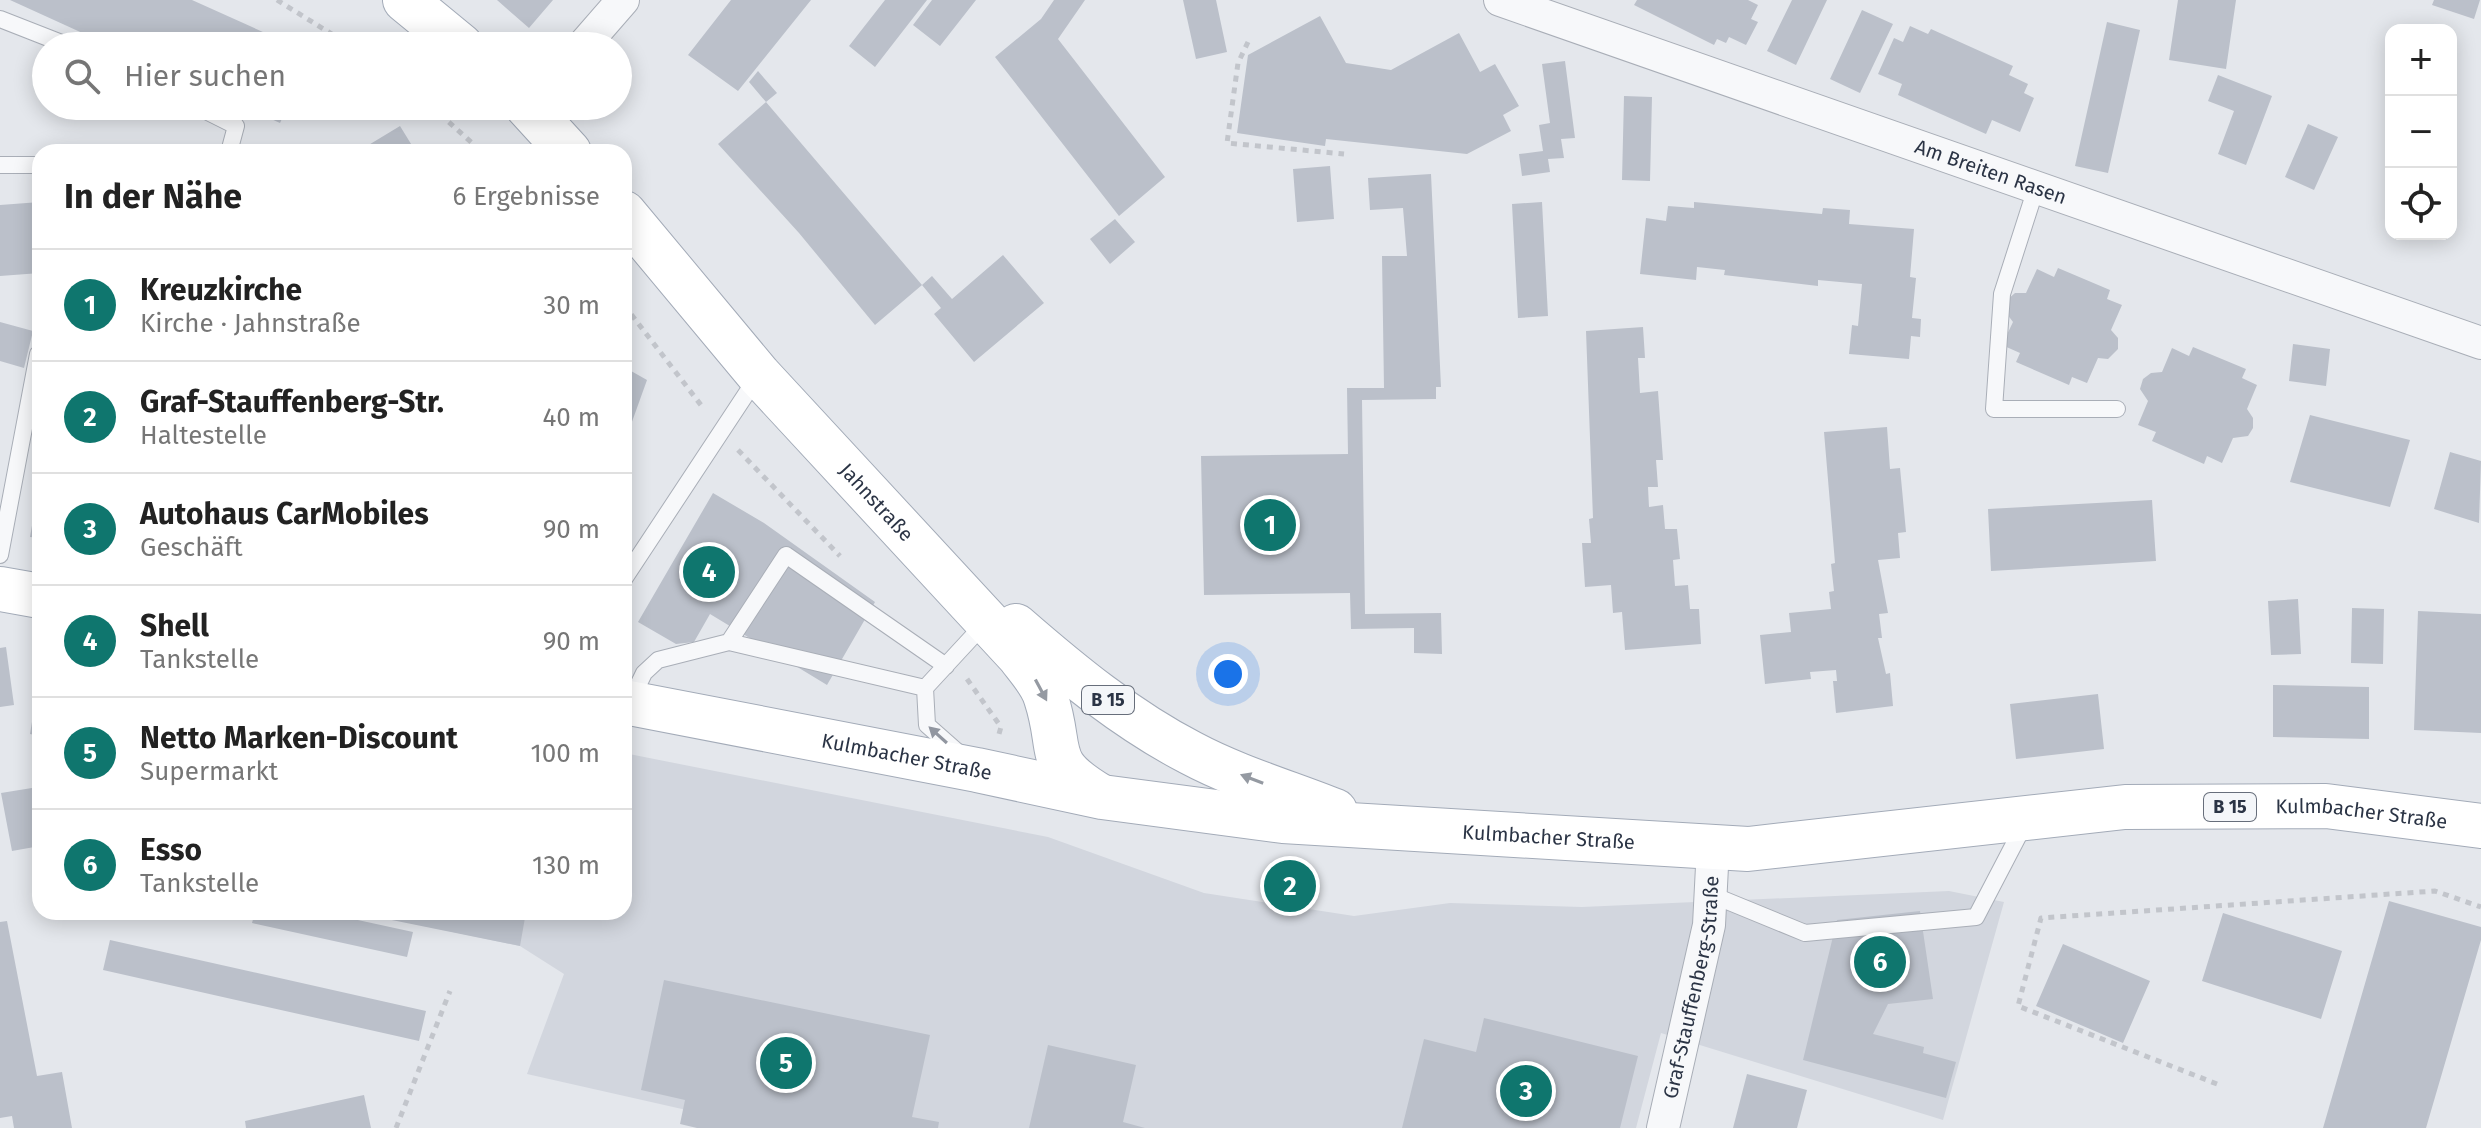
<!DOCTYPE html>
<html lang="de">
<meta charset="utf-8">
<style>
:root{--surface:#fff;--page:#f2f2f2;--text:#222;--muted:#767676;--line:#e0e0e0;--accent:#0f766e}
body{margin:0;font-family:"Fira Sans",sans-serif;background:var(--page);color:var(--text)}
.controls{position:absolute;right:24px;top:24px;display:grid;overflow:hidden;border-radius:16px;box-shadow:0 4px 20px #0003}
.controls button{width:72px;height:72px;display:grid;place-items:center;padding:0;border:0;border-bottom:2px solid var(--line);background:var(--surface);color:var(--text);font:40px sans-serif}
.you{position:absolute;left:1228px;top:674px;width:28px;height:28px;margin:-20px;border:6px solid #fff;border-radius:50%;background:#1a73e8;box-shadow:0 0 0 12px #1a73e833}
.badge{display:grid;place-items:center;width:52px;height:52px;border-radius:50%;background:var(--accent);color:#fff;font-size:26px;font-weight:700}
.pin{position:absolute;translate:-50% -50%;border:4px solid #fff;box-shadow:0 2px 8px #0006}
.list{margin:0;padding:0;list-style:none}
h2{display:flex;justify-content:space-between;align-items:center;height:104px;margin:0;padding:0 32px;font-size:34px}
h2 small{font-size:26px;font-weight:400;color:var(--muted)}
.list li{display:grid;grid-template-columns:52px 1fr auto;gap:24px;align-items:center;box-sizing:border-box;height:112px;padding:0 32px;border-top:2px solid var(--line)}
.list b{display:block;font-size:30px;white-space:nowrap}
.list p{margin:0;font-size:26px;white-space:nowrap;color:var(--muted)}
.list em{font-size:26px;font-style:normal;color:var(--muted)}
.icon{flex:none;width:44px;height:44px;fill:none;stroke:currentColor;stroke-width:2;stroke-linecap:round;stroke-linejoin:round}
.map{position:relative;flex:none;width:2481px;height:1128px;overflow:hidden}
.search{position:absolute;background:var(--surface);box-shadow:0 4px 20px #0003;left:32px;top:32px;width:600px;height:88px;display:flex;align-items:center;gap:20px;box-sizing:border-box;padding:0 28px;border-radius:44px;color:var(--muted);font-size:30px}
.panel{position:absolute;background:var(--surface);box-shadow:0 4px 20px #0003;left:32px;top:144px;width:600px;height:776px;border-radius:24px}
.map>svg:first-child{display:block}
</style>
<div class="map">
<svg width="2481" height="1128" viewBox="0 0 2481 1128">
<rect width="100%" height="100%" fill="#e4e7ec"/>
<!-- built -->
<path fill="#d2d6de" d="M624,753L1048,837L1204,893L1354,916L1450,903L1582,907L1949,891L2004,902L1943,1120L1661,1033L1636,1128H766L527,1074L564,974L520,946L358,912H624Z"/>
<!-- building -->
<path fill="#bbc0ca" d="M10,0H192L294,46H111Z
M497,0H553L529,28Z
M731,0H811L738,91L688,55Z
M885,0H927L875,67L849,46Z
M932,0H976L940,46L913,25Z
M1054,0H1085L1058,39L1165,177L1119,216L995,57L1041,19Z
M1183,0H1216L1227,52L1196,59Z
M1637,0H1748L1758,5L1751,19L1758,22L1746,45L1729,37L1726,43L1717,39L1714,45L1634,5Z
M1792,0H1827L1796,65L1767,51Z
M2178,0H2236L2226,69L2169,60Z
M2434,0H2480L2474,19L2432,5Z
M1862,10L1893,24L1860,93L1830,79Z
M1320,16L1346,63L1391,70L1459,33L1480,72L1495,64L1519,106L1503,115L1511,131L1467,154L1326,139L1325,146L1237,133L1248,55Z
M2107,22L2140,30L2108,173L2075,166Z
M1910,26L1928,34L1931,29L2013,66L2009,75L2028,84L2024,93L2034,98L2020,132L1992,120L1986,134L1898,95L1902,84L1878,74L1894,38L1903,42Z
M1565,61L1575,138L1561,139L1564,158L1548,159L1550,172L1522,176L1519,154L1543,151L1539,125L1550,123L1542,64Z
M758,71L777,93L766,102L749,82Z
M2218,75L2272,96L2246,165L2218,154L2234,111L2208,101Z
M1624,96L1652,97L1650,181L1622,180Z
M766,102L922,285L875,325L799,233L718,144Z
M242,106H288L280,123Z
M2308,124L2338,137L2314,190L2285,177Z
M400,126L416,152H357Z
M1330,166L1334,219L1297,222L1293,169Z
M1431,174L1441,387H1436V399L1362,400L1365,614L1441,613L1442,654L1414,653V628L1351,629L1350,593L1204,595L1201,456L1348,454L1347,388H1384L1382,256H1407L1403,208L1370,210L1368,178Z
M40,202V273L0,276V205Z
M1542,202L1548,316L1518,318L1512,204Z
M1694,202L1822,214L1823,208L1850,210L1849,224L1914,229L1910,277L1916,278L1912,318L1921,319L1920,337L1911,336L1909,359L1849,354L1852,325L1858,326L1862,284L1818,280V286L1724,275L1725,270L1697,267L1696,280L1640,274L1646,218L1666,221L1668,206L1694,208Z
M1115,219L1135,242L1110,264L1090,239Z
M1003,255L1044,303L974,362L934,314L941,308L922,285L932,276L952,299Z
M2058,268L2110,290L2107,299L2122,305L2111,330L2118,338V349L2108,359L2098,358L2087,383L2072,377L2069,385L2016,362L2020,353L2002,345L2013,322L2007,314V300L2015,293H2026L2037,269L2054,277Z
M0,322L33,331L24,368L0,361Z
M1643,327L1645,358H1638L1640,393L1658,391L1663,460H1656L1658,487H1648L1649,507L1663,505L1665,529H1677L1680,559L1673,560L1675,586L1688,585L1690,609H1699L1701,644L1625,650L1622,612L1613,613L1611,585L1585,587L1582,543H1591L1589,519L1593,518L1586,331Z
M2293,344L2330,349L2326,386L2289,381Z
M2193,347L2246,369L2242,378L2257,385L2247,409L2253,418V428L2248,436L2233,438L2222,463L2207,456L2204,464L2152,441L2156,432L2138,425L2148,401L2140,389L2143,379L2151,373L2162,372L2172,348L2189,356Z
M624,367L647,380L624,444Z
M2310,415L2410,440L2390,507L2290,482Z
M1887,427L1890,469L1900,468L1906,532L1898,533L1900,558L1878,560L1888,613L1879,614L1882,638H1878L1886,674L1890,673L1893,706L1836,713L1833,681H1837L1836,670L1810,672L1811,679L1765,684L1760,635L1791,632L1789,613L1831,609L1829,592L1834,591L1831,564L1835,563L1824,432Z
M2450,452L2481,461L2479,523L2434,509Z
M38,491L40,492V538L30,537Z
M713,493L764,523L875,602L827,685L710,614L694,642L676,644L638,622Z
M2152,500L2156,561L1991,571L1988,509Z
M2298,599L2301,654L2271,655L2268,601Z
M2352,608L2384,609L2383,664L2351,663Z
M2418,611L2481,614V733L2414,730Z
M6,647L14,705L0,707V648Z
M38,685H40V736L30,734Z
M2273,685L2369,687V739L2273,737Z
M2098,694L2104,749L2016,759L2010,704Z
M38,787L40,846L12,851L1,793Z
M2389,901L2481,927V940L2426,1128H2323Z
M1920,911L1933,999L1888,1004L1873,1034L1924,1047L1923,1053L1956,1062L1946,1098L1803,1060L1837,920Z
M255,912H321L413,932L407,957L252,923Z
M379,912H526L520,946L377,917Z
M2223,913L2342,951L2321,1019L2202,981Z
M7,921L37,1076L62,1072L72,1128H14L12,1116L0,1118V922Z
M110,940L426,1011L419,1041L103,970Z
M2063,944L2150,981L2123,1043L2036,1006Z
M664,980L930,1035L912,1117L939,1122L938,1128H697L680,1124L685,1100L641,1090Z
M1484,1018L1638,1056L1620,1128H1402L1424,1039L1476,1052Z
M1048,1045L1136,1065L1123,1122L1145,1128H1029Z
M1747,1074L1807,1090L1797,1128H1733Z
M364,1095L371,1128H246L245,1121Z"/>
<g fill="none" stroke-linecap="round" stroke-linejoin="round">
<!-- service casing -->
<g stroke="#a9aeb7" stroke-width="18">
<path id="service" d="M0,19L69,46
M196,106L236,126L229,152
M0,165H40
M2037,185L2002,294L1994,409H2117
M0,555L38,354
M624,579L758,376
M729,642L786,555L946,666
M630,702L644,673L658,660L729,642L925,688
M961,755L927,725L925,688L986,622
M1710,894L1805,933L1976,917L2024,825"/>
</g>
<!-- minor casing -->
<g stroke="#a9aeb7" stroke-width="34">
<g id="minor">
<path id="s1" d="M1500,0L2481,343"/>
<path d="M583,46L623,0"/>
<path id="s2" d="M1663,1128L1709,925L1713,847"/>
</g>
</g>
<!-- primary casing -->
<g stroke="#a3abb8" stroke-width="46">
<g id="primary">
<path d="M405,0L461,46"/>
<path d="M527,106L569,152"/>
<path id="s3" d="M624,213L759,375L1019,656C1028,668 1042,683 1046,698C1064,753 1042,761 1100,796"/>
<path d="M0,589L40,596"/>
<path d="M1016,626C1070,673 1127,720 1191,753C1236,777 1287,792 1335,811"/>
<path id="s4" d="M624,702L977,770L1102,797L1283,821L1748,849L2125,807L2326,806L2481,826"/>
</g>
</g>
<!-- path -->
<path stroke="#c2c5cb" stroke-width="5" stroke-dasharray="6 6" stroke-linecap="butt" d="M277,0L351,46
M1248,42L1238,63L1227,143L1344,154
M431,106L482,152
M624,305L704,409
M738,450L840,556
M967,679L1001,727L999,734
M2217,1084L2018,1006L2041,918L2435,891L2481,907
M396,1128L450,991"/>
<!-- service -->
<use href="#service" stroke="#f7f8fa" stroke-width="16"/>
<!-- minor -->
<use href="#minor" stroke="#f7f8fa" stroke-width="32"/>
<!-- primary -->
<use href="#primary" stroke="#fff" stroke-width="44"/>
</g>
<!-- one-way arrows -->
<defs><path id="oneway-solid" d="M-6-.8H1V-3.2L6.5 0L1 3.2V.8H-6Z" transform="scale(2)"/></defs>
<g fill="#959aa2">
<use href="#oneway-solid" transform="translate(1041 690) rotate(62)"/>
<use href="#oneway-solid" transform="translate(1252 779) rotate(-159)"/>
</g>
<use fill="#9196a0" href="#oneway-solid" transform="translate(938 735) rotate(-138)"/>
<g text-anchor="middle" stroke-width="6" stroke-linejoin="round" paint-order="stroke">
<!-- shield labels -->
<g fill="#f4f6f9" stroke="#676e7b" stroke-width="2">
<rect x="1082" y="686" width="52" height="28" rx="6"/>
<rect x="2204" y="793" width="52" height="28" rx="6"/>
</g>
<g font-size="18" font-weight="bold" fill="#2b3445">
<text x="1108" y="706">B 15</text>
<text x="2230" y="813">B 15</text>
</g>
<!-- street labels -->
<g font-size="20" fill="#2b3445" stroke="#f4f6f9">
<text dy="7" stroke="none"><textPath href="#s1" startOffset="520">Am Breiten Rasen</textPath></text>
<text dy="7" stroke="none"><textPath href="#s3" startOffset="384">Jahnstraße</textPath></text>
<text dy="7" stroke="none"><textPath href="#s4" startOffset="288">Kulmbacher Straße</textPath></text>
<text dy="7" stroke="none"><textPath href="#s4" startOffset="1752">Kulmbacher Straße</textPath></text>
<text dy="7" stroke="none"><textPath href="#s4" startOffset="936">Kulmbacher Straße</textPath></text>
<text dy="7" stroke="none"><textPath href="#s2" startOffset="144">Graf-Stauffenberg-Straße</textPath></text>
</g>
</g>
</svg>
<div class="controls">
<button>+</button>
<button>−</button>
<button><svg class="icon" aria-label="locate" viewBox="0 0 24 24"><circle cx="12" cy="12" r="6"/><path d="M12 2v4M12 18v4M2 12h4M18 12h4"/></svg></button>
</div>
<div class="you"></div>
<div class="pin badge" style="left:1270px;top:525px">1</div>
<div class="pin badge" style="left:1290px;top:886px">2</div>
<div class="pin badge" style="left:1526px;top:1091px">3</div>
<div class="pin badge" style="left:709px;top:572px">4</div>
<div class="pin badge" style="left:786px;top:1063px">5</div>
<div class="pin badge" style="left:1880px;top:962px">6</div>
<div class="search"><svg class="icon" aria-label="search" viewBox="0 0 24 24"><circle cx="10" cy="10" r="6"/><path d="M15 15l6 6"/></svg>Hier suchen</div>
<section class="panel">
<h2>In der Nähe<small>6 Ergebnisse</small></h2>
<ul class="list">
<li><span class="badge">1</span><div><b>Kreuzkirche</b><p>Kirche · Jahnstraße</p></div><em>30 m</em></li>
<li><span class="badge">2</span><div><b>Graf-Stauffenberg-Str.</b><p>Haltestelle</p></div><em>40 m</em></li>
<li><span class="badge">3</span><div><b>Autohaus CarMobiles</b><p>Geschäft</p></div><em>90 m</em></li>
<li><span class="badge">4</span><div><b>Shell</b><p>Tankstelle</p></div><em>90 m</em></li>
<li><span class="badge">5</span><div><b>Netto Marken-Discount</b><p>Supermarkt</p></div><em>100 m</em></li>
<li><span class="badge">6</span><div><b>Esso</b><p>Tankstelle</p></div><em>130 m</em></li>
</ul>
</section>
</div>
